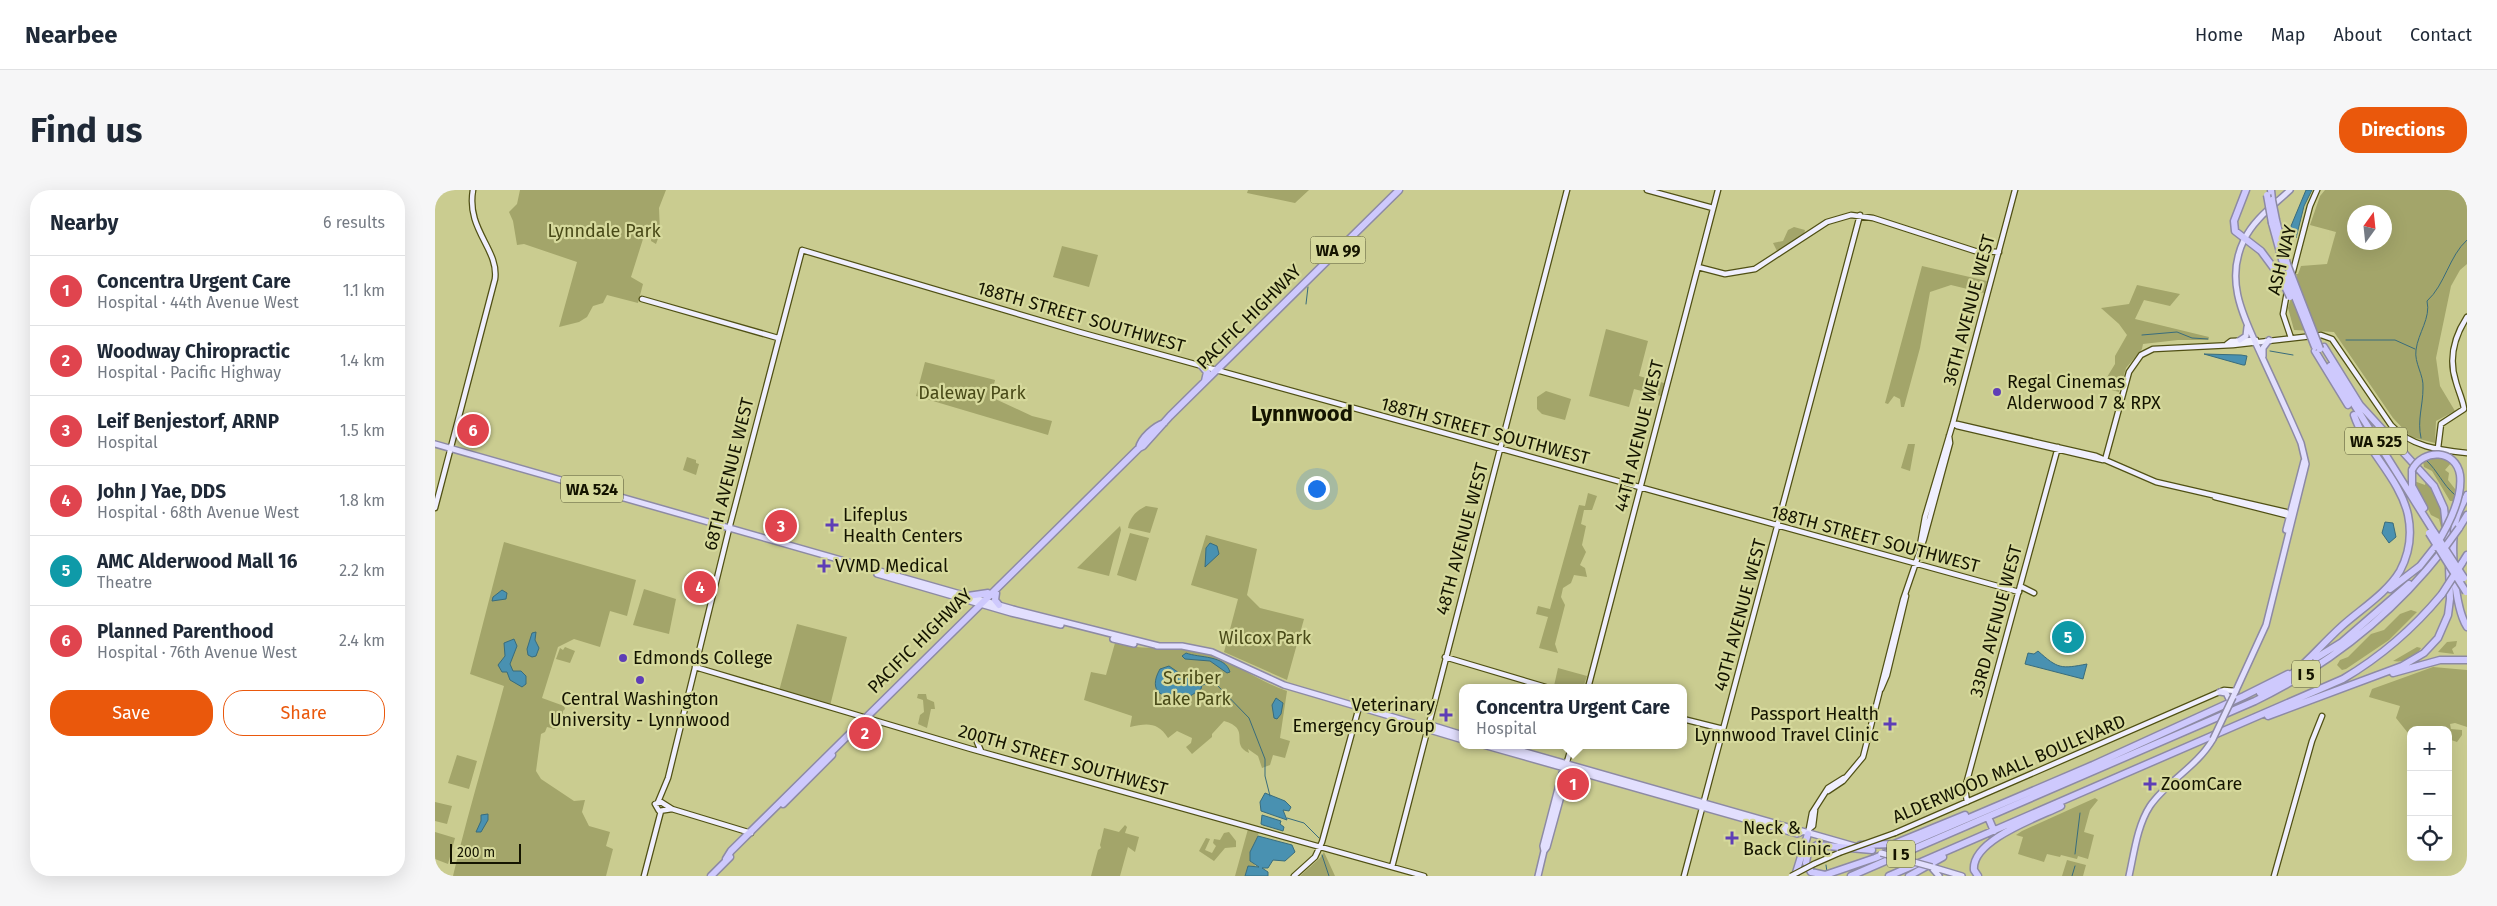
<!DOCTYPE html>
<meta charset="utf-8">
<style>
:root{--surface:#fff;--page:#f6f6f7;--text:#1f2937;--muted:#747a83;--line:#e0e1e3;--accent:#ea580c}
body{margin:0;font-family:"Fira Sans",sans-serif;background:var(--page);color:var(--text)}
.controls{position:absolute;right:15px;bottom:15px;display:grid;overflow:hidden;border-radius:10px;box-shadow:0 5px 20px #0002}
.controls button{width:45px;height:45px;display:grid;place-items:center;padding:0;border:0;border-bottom:1px solid var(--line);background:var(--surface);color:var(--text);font:25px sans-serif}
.compass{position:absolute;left:1912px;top:15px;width:45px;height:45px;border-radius:50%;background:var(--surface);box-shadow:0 5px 20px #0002;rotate:15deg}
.scale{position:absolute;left:15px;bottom:12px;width:71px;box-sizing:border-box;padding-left:5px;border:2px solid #141400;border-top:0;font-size:14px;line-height:18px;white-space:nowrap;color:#141400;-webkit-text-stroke:4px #d6d99c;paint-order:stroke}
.you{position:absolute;left:881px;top:298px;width:18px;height:18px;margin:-12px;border:4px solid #fff;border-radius:50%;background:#1a73e8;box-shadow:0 0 0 8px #1a73e833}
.badge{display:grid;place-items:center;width:32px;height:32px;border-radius:50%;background:var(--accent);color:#fff;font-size:16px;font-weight:700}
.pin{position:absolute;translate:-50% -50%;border:2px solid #fff;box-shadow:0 1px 5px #0006}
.popup{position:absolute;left:1024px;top:494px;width:228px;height:65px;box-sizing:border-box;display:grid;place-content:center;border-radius:10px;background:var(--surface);filter:drop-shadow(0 1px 4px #0005);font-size:16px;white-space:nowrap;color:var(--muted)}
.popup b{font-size:19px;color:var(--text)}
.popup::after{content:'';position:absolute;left:50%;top:100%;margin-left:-10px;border:10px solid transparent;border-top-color:var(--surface)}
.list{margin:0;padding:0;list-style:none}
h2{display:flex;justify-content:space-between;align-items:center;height:65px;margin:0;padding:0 20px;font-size:21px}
h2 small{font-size:16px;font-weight:400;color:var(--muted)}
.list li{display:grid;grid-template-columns:32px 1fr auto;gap:15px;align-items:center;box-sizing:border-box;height:70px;padding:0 20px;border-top:1px solid var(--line)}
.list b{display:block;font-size:19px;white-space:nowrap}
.list p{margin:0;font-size:16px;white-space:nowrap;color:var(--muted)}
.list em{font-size:16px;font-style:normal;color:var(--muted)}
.actions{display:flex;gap:10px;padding:15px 20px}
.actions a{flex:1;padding:11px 0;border:1px solid var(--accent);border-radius:20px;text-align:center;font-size:18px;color:var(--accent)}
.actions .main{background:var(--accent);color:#fff}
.icon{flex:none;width:28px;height:28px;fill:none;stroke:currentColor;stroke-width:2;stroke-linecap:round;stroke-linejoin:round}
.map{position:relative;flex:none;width:2032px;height:686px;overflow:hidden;border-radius:20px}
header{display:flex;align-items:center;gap:30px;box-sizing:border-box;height:70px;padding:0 25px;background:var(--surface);border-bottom:1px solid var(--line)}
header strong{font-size:24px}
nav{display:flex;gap:28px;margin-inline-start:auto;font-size:18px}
.intro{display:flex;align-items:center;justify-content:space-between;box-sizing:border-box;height:120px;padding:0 30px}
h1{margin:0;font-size:35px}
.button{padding:12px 22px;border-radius:20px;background:var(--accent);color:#fff;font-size:18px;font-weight:700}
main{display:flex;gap:30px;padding:0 30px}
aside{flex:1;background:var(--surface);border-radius:20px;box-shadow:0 5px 20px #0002}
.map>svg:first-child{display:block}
</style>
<header>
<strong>Nearbee</strong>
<nav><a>Home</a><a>Map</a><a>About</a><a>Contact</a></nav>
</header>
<div class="intro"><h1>Find us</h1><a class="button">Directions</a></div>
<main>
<aside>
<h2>Nearby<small>6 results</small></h2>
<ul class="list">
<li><span class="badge" style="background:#e0444e">1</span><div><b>Concentra Urgent Care</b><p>Hospital · 44th Avenue West</p></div><em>1.1 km</em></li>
<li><span class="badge" style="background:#e0444e">2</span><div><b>Woodway Chiropractic</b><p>Hospital · Pacific Highway</p></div><em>1.4 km</em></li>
<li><span class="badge" style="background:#e0444e">3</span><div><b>Leif Benjestorf, ARNP</b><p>Hospital</p></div><em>1.5 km</em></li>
<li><span class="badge" style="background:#e0444e">4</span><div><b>John J Yae, DDS</b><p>Hospital · 68th Avenue West</p></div><em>1.8 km</em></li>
<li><span class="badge" style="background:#0f9aa8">5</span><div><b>AMC Alderwood Mall 16</b><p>Theatre</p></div><em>2.2 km</em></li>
<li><span class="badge" style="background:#e0444e">6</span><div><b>Planned Parenthood</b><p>Hospital · 76th Avenue West</p></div><em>2.4 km</em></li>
</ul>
<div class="actions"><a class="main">Save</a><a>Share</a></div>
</aside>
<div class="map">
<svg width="2032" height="686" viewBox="0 0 2032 686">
<rect width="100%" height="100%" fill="#cacc90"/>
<!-- green -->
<path fill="#a3a56a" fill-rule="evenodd" d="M85,0H231L224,18L225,43L221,54L216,51L218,30L208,49L196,87L208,94L203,113L172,105L168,113L158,116L152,127L144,132L124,137L142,72L89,54L82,55L78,31L74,22L82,14Z
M813,0H874L860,13L812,3Z
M1890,0H2032V74L2025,80L2016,96L2001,168L2005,196L2020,221L2001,231L2000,253L1976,247L1958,228L1899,142L1859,140L1853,118L1862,88L1861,84H1863L1866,76L1892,74L1901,42L1875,35L1885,6ZM1920,22H1950V52H1920Z
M1359,37L1370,40L1369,44L1342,61L1338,53L1348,51L1353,40Z
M627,56L663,65L654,97L618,87Z
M1487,76L1552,91L1549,103L1516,95L1495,102L1485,158L1469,217H1466L1465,209L1459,206L1453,214L1450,213Z
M1702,95L1745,104L1735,116L1709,110L1700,129L1774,147L1773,150H1743L1708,154L1707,159L1691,178L1684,202L1666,197L1680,174V166L1692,145L1684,134L1666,118L1694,114Z
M1171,139L1213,151L1204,186L1229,193L1226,206L1199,199L1194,217L1154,206Z
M490,172L560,190L556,207L597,226L617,231L613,245L481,206Z
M1111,201L1136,209L1130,230L1107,224L1102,219V207Z
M1473,254H1480L1475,281L1466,278Z
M252,267L261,270V273L264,274L261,285L248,280Z
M2002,267H2009L2016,273L2010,280L2014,283L2013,290L2020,299L2019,311H2015L1997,281L1989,277L1988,272Z
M1979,291L1990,295L1991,291C1999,300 2013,329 2007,341L2004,329L1996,325Z
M1153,303L1162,306L1157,320H1149L1146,334L1151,336L1147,355L1151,362L1145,375L1150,378L1152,387L1139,385L1136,393L1128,398L1126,407L1130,415L1120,454L1123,463L1104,458L1113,427L1101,424L1103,416L1115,419L1144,315L1150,316Z
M711,316L723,318L715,343L693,338C695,327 701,321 711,316Z
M685,336L686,340L674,386L642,378Z
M695,343L714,348L701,391L682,385Z
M771,345L822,359L812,405L825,418L869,429L852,490L789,462L803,409L756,395Z
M69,352L201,390L192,426L175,421L165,457L139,449L123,457L107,508L129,516L130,519L128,521V528L120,539L112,537L110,542L106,544L101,581L106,589L139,611L150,610L147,622L154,636L175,642L171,656L178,659L171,686H18C33,622 52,560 69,496L35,484Z
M209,399L241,409L234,444L198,435Z
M1976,420L1982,422L1954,450L1911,479L1907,480L1902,475L1905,470L1913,467L1936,444L1949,440L1965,424Z
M362,434L412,447L395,516L344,501Z
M2022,451L2021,456L2017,459L2019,464L2003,462L2012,452Z
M680,453C709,462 739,454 768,462C797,470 822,491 852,501L845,548L855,551L850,568L838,565L835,575L827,578L823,566L813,559L814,563C794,554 817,539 789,531L777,544V547L757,564L751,557L756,553L757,548L742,541L733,548C723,532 712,533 695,537L697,526L649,510L656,482L671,485Z
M130,457L140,461L135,473L121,469L125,458L128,460Z
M1982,457L1986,458C1981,468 1969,473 1958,471Z
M1998,477L2032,480V537L2020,533L2015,534L2016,539L2027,540V545L2022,552L2013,549V540H1976V543H1973L1961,528L1965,516L1934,507L1937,499Z
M1123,478L1152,486L1148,498L1119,496Z
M483,504H491L492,509L499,512L500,519H496L492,538L483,534L485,525L489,522L488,510L482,508Z
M22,565L42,571L34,599L13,593Z
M1660,608L1663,610L1655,620L1649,642L1659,645L1653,669L1643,666L1642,669L1626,665L1625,667L1612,664L1609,672L1583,664L1588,647L1581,645L1587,641Z
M0,612L17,616L12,634L0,631Z
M690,635L692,637L690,643L704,647L700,662L693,657L685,686H656L663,660L666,658L665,655L669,638L684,642Z
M813,639L824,642L816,667L815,671L820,675L819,678L813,676L810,686H800Z
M0,642L20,648L13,674L0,669Z
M794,642L801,651V657L790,658L779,671L764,661L771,648L775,649L770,660L777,663L781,656L778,653L779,649L785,650L789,643Z
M889,662L900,686H865L885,668Z
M1632,670L1651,675L1648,686H1627Z"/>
<!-- water -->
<path fill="#4991b1" stroke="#396c7c" d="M1871,0H1877L1869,16L1861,48L1856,43V36Z
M1769,164L1806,165L1812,166L1810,175H1808Z
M1950,332L1958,333L1961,347L1954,353L1947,343Z
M775,353L782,356L784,364L770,377L771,358Z
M67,400L72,403L71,409L57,411L58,407Z
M101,442L100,450L104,458L101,466L97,467L93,465L92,459L97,443Z
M79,449L82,456L75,474L78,481H86L91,486V494L87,497L75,490L72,482H67L63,475L70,466L69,453Z
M1603,461C1623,479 1626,479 1652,474L1648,489L1590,474L1593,463L1599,464Z
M751,463C764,468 790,465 795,482L792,483L775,471L750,469L747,466Z
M734,476L750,487L761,489L767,495L766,499C761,502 754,508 748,508C728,509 712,502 725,479Z
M841,508L848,513L846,524L842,529L839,528L837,515Z
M830,603L850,611L856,617L854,621L848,620L852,630L826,621L825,612Z
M53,624V630L46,642H41L46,631V625Z
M827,625L846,631L845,634L849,637L848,641L828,635L826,634Z
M823,646L857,655L860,662L850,671L838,670L833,678H827L833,682V686H810L813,676L824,677L815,671V662Z"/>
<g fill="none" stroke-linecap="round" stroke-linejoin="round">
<!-- stream -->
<path stroke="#396c7c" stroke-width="1" d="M871,114L873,97
M1707,145L1742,142L1757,148L1773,149
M1911,150H1960L1980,159
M1835,161L1858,165
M1986,248C1982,230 1988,216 1988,198C1989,185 1979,173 1981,160C1983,143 1996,128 1992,111C2010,95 2014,66 2032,50
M1991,270C2003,281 2007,294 2020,305
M767,495L776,493L782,495L814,528L830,569V586L835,606
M852,628L869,633L884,648
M1640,664L1645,623
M887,665L894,686
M1391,675L1392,682
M1637,686L1640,676"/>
<!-- secondary casing -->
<g stroke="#505015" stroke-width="7">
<path id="secondary" d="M1212,0L1278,18
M1263,77L1290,84L1320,79L1392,32L1416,25L1438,28L1540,61L1564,62
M1857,85L1875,16L1882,0
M1852,102L1848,124L1856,148
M207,109L343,148
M1792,154L1796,151L1821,150
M1518,233L1661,266L1721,292L1851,322L1855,326
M1518,233L1522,236L1668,270
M2003,258L2006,234L2029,219C2028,210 2023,200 2021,192C2013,168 2019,147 2032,127
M1670,270L1694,182L1706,165L1718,159L1798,155L1886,145L1897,149L1956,235C1976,257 2004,260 2032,263
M1780,307L1854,326
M0,318L60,89C64,59 31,40 38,0
M1485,355L1490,327L1518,233L1580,0
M1585,396L1599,403
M1010,467L1114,498
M260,477L536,559L989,686
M1153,498L1283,0
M1446,499L1452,485L1471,406
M1248,529L1288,539
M542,552L546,561
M1131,575L1137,555
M1393,601L1408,591L1428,567L1468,410L1489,349L1515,253L1514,246
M223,612L233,588L294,339L367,60L644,142L1584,402
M1532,612L1530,598L1623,257
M237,619L224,621L220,614L226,612L237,619L316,643
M1374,639L1378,636L1380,620
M1460,643L1789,500L1801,501
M1373,644L1377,623L1393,598L1409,588
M1379,674L1404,663
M957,677L1132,0
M209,686L226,621
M859,686L880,667L887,652L924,517
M1249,686L1425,25
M1839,686L1877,551L1887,526"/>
</g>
<!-- primary casing -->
<g stroke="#8d8aa4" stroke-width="8">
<path id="primary" d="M1805,150L1811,146L1812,137
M1828,166V158L1834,150
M0,254L578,419L724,456
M1851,340L1869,271
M442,384L576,423L626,435
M678,449L699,454
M722,456H747L777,462L849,495L992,537L999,536L1028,545
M1785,502L1791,503L1794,509
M1798,507L1831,435L1871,274L1866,253C1854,225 1841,197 1828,169C1811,131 1788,93 1809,50C1819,29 1838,16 1855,0
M993,537L998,541L1028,550
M1048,555L1362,644L1367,642
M1066,555L1423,657
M1109,661L1112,657L1128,599L1131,577
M1497,677L1527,686
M1497,678L1504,686
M1103,686L1109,661L1108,656L1127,583L1130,580
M1694,686C1699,664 1702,636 1715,616C1732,591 1762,577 1778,549"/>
</g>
<!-- highway casing -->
<g stroke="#8d8aa4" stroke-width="9">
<path id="highway" d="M1811,0L1799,31L1800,41L1826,61L1846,88
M1836,0L1837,10
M1841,30L1852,74
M1837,33L1851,84
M1889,157L1925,215L1999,296L2009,318L2013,355
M1880,161L1913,215
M767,176L772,182L770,191
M1895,176L1999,342
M704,258C706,248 720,236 729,233
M1977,280V296L1989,318
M2032,305C2028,313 2023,321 2021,330C2015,354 2019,416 2032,437
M2024,338L2032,325
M2027,373L2032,365
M1955,399L1985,376L2000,357
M561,403L560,410L564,415
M533,406L553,403
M1881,468L1907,452L1974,394
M1958,483L2005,470H2032
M1825,503C1866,484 1876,464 1907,436C1926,419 1952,403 1965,381C1974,364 1977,344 1973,325C1965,288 1931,261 1919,225
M1833,526L1967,476L1989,463L2003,448L2013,425L2015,409L2014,375
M348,614L397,565
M1553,627L1559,641
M1425,655L1459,654L1530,625
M1437,660L1382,655L1373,661L1371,673L1376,682L1390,685L1440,668L1658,575L1809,506L1853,484
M291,669L296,661L704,258L708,256L735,226L964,0
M276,686L295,667
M1360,686L1373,644
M1416,686L1820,511C1894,475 1957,425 2008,360
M1454,686L1908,489C1947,466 1978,439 2007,404
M1474,686L1508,667
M1543,686L1539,680C1536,650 1604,627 1626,616"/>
</g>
<!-- secondary -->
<use href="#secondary" stroke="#f0effe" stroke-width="4.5"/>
<!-- primary -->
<use href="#primary" stroke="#e2dffe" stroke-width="5"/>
<!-- highway -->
<use href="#highway" stroke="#cec9fd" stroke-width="6"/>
<!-- secondary-bridge casing -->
<g stroke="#505015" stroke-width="7" stroke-linecap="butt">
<path id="secondary-bridge" d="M1404,663L1460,643
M1356,686L1379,674"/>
</g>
<!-- primary-bridge casing -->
<g stroke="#8d8aa4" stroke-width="8" stroke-linecap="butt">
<path id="primary-bridge" d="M1778,549L1798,507
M1446,663L1497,677"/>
</g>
<!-- highway-bridge casing -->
<g stroke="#8d8aa4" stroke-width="9" stroke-linecap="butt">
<path id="highway-bridge" d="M1832,5L1837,33
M1837,10L1841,30
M1852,74L1885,159
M1851,84L1880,157
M1846,88L1855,107
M1977,280C1988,258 2021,259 2025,285C2028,309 2012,338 2000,357
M1999,342L2029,388
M1994,343L2031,402
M2008,360L2024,338
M2007,404L2027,373"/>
</g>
<!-- secondary-bridge -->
<use href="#secondary-bridge" stroke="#f0effe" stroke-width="4.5"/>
<!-- primary-bridge -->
<use href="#primary-bridge" stroke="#e2dffe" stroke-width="5"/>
<!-- highway-bridge -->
<use href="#highway-bridge" stroke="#cec9fd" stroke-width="6"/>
</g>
<!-- markers -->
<g fill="#5e3eb6" stroke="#d6d99c" stroke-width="2">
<circle cx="1562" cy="202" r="5"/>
<path d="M394.5 327.5h5v5h5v5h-5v5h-5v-5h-5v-5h5z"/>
<path d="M386.5 368.5h5v5h5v5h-5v5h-5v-5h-5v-5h5z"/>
<circle cx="188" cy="468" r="5"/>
<circle cx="205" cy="490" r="5"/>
<path d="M1008.5 517.5h5v5h5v5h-5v5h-5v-5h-5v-5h5z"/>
<path d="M1452.5 526.5h5v5h5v5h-5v5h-5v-5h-5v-5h5z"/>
<path d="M1712.5 586.5h5v5h5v5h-5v5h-5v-5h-5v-5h5z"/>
<path d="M1294.5 640.5h5v5h5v5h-5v5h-5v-5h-5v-5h5z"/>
</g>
<g text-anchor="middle" stroke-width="4.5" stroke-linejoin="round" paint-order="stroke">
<!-- shield labels -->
<g fill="#d6d99c" stroke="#4e4f2f" stroke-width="1">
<rect x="875.5" y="46.5" width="55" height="27" rx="4"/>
<rect x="1910" y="237.5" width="62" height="27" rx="4"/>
<rect x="126" y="285.5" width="62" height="27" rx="4"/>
<rect x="1857" y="470.5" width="28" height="27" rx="4"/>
<rect x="1452" y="650.5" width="28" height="27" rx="4"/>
</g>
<g font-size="16" font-weight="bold" fill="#141400">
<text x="903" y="66">WA 99</text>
<text x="1941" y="257">WA 525</text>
<text x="157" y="305">WA 524</text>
<text x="1871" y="490">I 5</text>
<text x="1466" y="670">I 5</text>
</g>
<!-- park labels -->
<g font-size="18" fill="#494a18" stroke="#d6d99c">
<text x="169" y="47">Lynndale Park</text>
<text x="537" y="209">Daleway Park</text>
<text x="830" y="454">Wilcox Park</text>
<text x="757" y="494">Scriber<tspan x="757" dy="21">Lake Park</tspan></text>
</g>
<!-- street labels -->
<g font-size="18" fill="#141400" stroke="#d6d99c">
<text transform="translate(1847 70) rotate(-76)" y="6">ASH WAY</text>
<text transform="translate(1534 120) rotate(-75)" y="6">36TH AVENUE WEST</text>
<text transform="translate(646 127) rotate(16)" y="6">188TH STREET SOUTHWEST</text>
<text transform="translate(814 127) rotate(-45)" y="6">PACIFIC HIGHWAY</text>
<text transform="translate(1050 241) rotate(15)" y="6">188TH STREET SOUTHWEST</text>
<text transform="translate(1204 246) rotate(-76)" y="6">44TH AVENUE WEST</text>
<text transform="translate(294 284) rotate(-76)" y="6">68TH AVENUE WEST</text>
<text transform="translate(1027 349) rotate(-75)" y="6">48TH AVENUE WEST</text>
<text transform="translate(1440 349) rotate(15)" y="6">188TH STREET SOUTHWEST</text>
<text transform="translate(1305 425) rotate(-75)" y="6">40TH AVENUE WEST</text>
<text transform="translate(1561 431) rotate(-75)" y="6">33RD AVENUE WEST</text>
<text transform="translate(485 451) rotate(-45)" y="6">PACIFIC HIGHWAY</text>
<text transform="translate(628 570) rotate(16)" y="6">200TH STREET SOUTHWEST</text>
<text transform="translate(1574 579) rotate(-23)" y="6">ALDERWOOD MALL BOULEVARD</text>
</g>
<!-- poi labels -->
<g font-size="18" fill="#141400" stroke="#d6d99c" text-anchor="start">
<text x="1572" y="198">Regal Cinemas<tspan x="1572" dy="21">Alderwood 7 &amp; RPX</tspan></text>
<text x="408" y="331">Lifeplus<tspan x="408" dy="21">Health Centers</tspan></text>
<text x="400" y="382">VVMD Medical</text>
<text x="198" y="474">Edmonds College</text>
<text x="205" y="515" text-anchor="middle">Central Washington<tspan x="205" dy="21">University - Lynnwood</tspan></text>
<text x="1000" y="521" text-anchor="end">Veterinary<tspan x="1000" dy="21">Emergency Group</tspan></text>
<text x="1444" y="530" text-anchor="end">Passport Health<tspan x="1444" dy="21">Lynnwood Travel Clinic</tspan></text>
<text x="1726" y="600">ZoomCare</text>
<text x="1308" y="644">Neck &amp;<tspan x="1308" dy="21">Back Clinic</tspan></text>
</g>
<!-- district labels -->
<g font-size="22" font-weight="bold" fill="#141400" stroke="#d6d99c">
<text x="867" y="231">Lynnwood</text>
</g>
</g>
</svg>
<div class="controls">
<button>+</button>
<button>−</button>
<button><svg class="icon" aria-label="locate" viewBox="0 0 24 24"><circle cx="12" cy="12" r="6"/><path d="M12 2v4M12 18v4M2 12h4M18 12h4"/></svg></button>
</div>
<svg class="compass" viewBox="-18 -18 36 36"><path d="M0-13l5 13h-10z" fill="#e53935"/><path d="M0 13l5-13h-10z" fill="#747a83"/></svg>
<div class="scale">200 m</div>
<div class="you"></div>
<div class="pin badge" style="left:1138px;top:594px;background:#e0444e">1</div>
<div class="popup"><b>Concentra Urgent Care</b>Hospital</div>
<div class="pin badge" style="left:430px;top:543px;background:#e0444e">2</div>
<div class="pin badge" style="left:346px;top:336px;background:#e0444e">3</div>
<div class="pin badge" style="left:265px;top:397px;background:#e0444e">4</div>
<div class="pin badge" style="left:1633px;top:447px;background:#0f9aa8">5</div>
<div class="pin badge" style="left:38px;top:240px;background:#e0444e">6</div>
</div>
</main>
